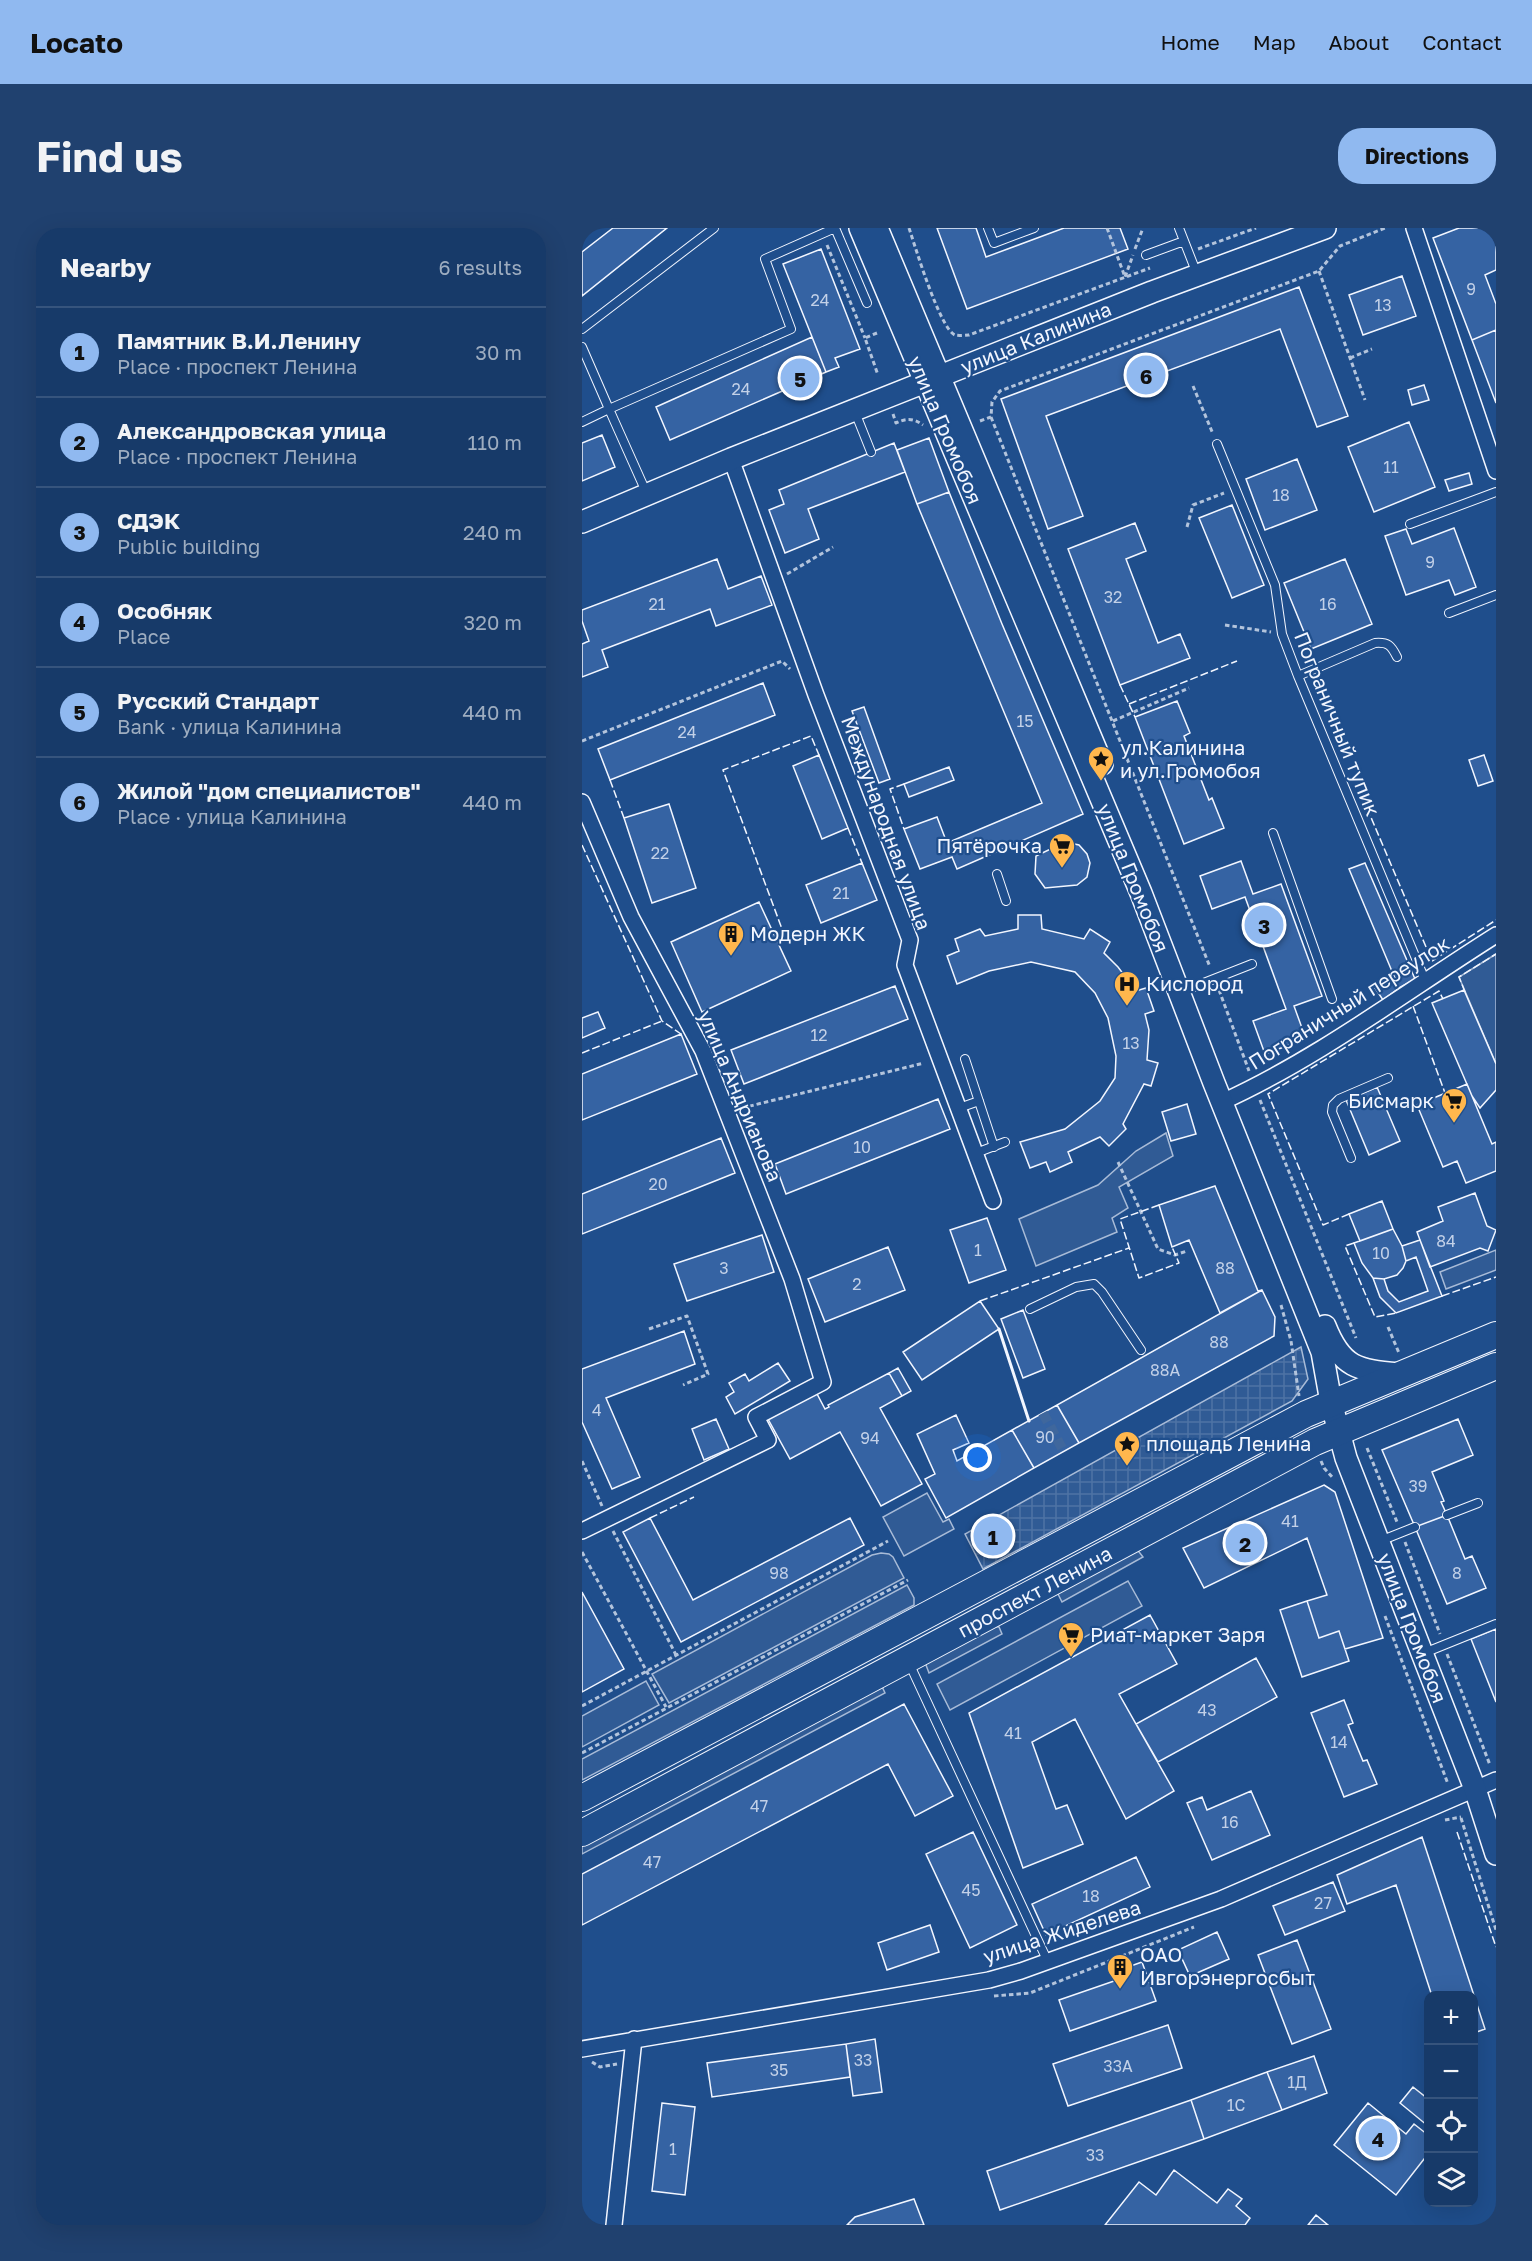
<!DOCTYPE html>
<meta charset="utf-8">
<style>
:root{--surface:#173a69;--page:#20416f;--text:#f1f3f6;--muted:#9eadc0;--line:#36547d;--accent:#90b9f0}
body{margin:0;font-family:"Golos Text",sans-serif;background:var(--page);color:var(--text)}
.controls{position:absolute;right:18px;bottom:18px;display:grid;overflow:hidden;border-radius:12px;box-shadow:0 6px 24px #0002}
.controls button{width:54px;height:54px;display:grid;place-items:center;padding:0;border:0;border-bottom:2px solid var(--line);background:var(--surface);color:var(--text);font:30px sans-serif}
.you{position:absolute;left:396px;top:1230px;width:21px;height:21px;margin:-15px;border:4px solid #fff;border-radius:50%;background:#1a73e8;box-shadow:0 0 0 9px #1a73e833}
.badge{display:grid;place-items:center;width:39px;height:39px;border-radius:50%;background:var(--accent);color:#111;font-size:20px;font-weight:700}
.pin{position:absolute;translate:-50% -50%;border:3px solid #fff;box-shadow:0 2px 6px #0006}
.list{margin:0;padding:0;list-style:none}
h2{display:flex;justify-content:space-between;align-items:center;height:78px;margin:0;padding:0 24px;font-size:26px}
h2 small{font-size:20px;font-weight:400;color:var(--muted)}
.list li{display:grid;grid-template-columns:39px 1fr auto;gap:18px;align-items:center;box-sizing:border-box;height:90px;padding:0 24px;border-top:2px solid var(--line)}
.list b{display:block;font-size:22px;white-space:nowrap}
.list p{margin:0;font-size:20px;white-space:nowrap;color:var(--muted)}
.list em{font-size:20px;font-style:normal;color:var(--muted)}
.icon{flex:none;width:33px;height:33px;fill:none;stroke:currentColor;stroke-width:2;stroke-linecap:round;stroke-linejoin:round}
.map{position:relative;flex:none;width:914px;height:1997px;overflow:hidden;border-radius:24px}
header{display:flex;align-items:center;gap:36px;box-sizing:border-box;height:84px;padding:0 30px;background:var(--accent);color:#111}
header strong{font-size:28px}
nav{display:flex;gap:33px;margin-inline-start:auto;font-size:21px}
.intro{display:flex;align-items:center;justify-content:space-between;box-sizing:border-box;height:144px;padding:0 36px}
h1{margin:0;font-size:42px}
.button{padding:15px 27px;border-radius:24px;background:var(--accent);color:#111;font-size:21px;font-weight:700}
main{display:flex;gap:36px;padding:0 36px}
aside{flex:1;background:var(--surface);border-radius:24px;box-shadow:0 6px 24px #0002}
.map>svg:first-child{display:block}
</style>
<header>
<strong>Locato</strong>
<nav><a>Home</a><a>Map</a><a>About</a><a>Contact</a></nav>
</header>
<div class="intro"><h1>Find us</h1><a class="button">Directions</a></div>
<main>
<aside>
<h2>Nearby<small>6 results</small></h2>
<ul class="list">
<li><span class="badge">1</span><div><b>Памятник В.И.Ленину</b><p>Place · проспект Ленина</p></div><em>30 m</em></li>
<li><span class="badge">2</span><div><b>Александровская улица</b><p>Place · проспект Ленина</p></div><em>110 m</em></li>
<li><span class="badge">3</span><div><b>СДЭК</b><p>Public building</p></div><em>240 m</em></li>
<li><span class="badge">4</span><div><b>Особняк</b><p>Place</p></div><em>320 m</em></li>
<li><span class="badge">5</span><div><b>Русский Стандарт</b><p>Bank · улица Калинина</p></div><em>440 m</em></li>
<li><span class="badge">6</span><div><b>Жилой &quot;дом специалистов&quot;</b><p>Place · улица Калинина</p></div><em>440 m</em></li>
</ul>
</aside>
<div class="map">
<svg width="914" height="1997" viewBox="0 0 914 1997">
<defs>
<pattern id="plaza-grid" width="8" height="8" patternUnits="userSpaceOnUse" patternTransform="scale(1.5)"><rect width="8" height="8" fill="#305b95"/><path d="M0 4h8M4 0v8" fill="none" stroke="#4e73a5"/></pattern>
</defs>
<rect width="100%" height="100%" fill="#1f4e8c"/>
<!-- built -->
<path fill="#305b95" stroke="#a8bbd7" stroke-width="1.5" d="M914,726V836L877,749Z
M584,905L591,928L537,959L546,980L530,990L535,1004L454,1038L437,991L516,957L554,923Z
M914,1022V1042L864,1061L858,1044Z
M345,1265L361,1294L367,1291L372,1301L322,1328L301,1289Z
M554,1320L561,1329L480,1374L476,1366L479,1361Z
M299,1325L307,1326L311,1329L322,1350L87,1475L70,1446L290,1327Z
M546,1353L560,1378L368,1482L355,1456Z
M325,1357L332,1370V1377L0,1552V1531Z
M409,1398L417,1399L420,1406L347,1445L344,1437L346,1431Z
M297,1452L303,1465L0,1626V1610Z
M64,1453L77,1477L0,1519V1488Z"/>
<!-- plaza -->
<path fill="url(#plaza-grid)" stroke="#a8bbd7" stroke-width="1.5" d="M719,1119L726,1151L710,1173L401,1341L383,1306Z"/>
<!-- building -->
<path fill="#3563a3" stroke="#f2f6ff" stroke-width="1.5" d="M31,0H85L0,68V24Z
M355,0H394L404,29L482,0H538L546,21L385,81Z
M877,0H914V42L903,47L914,76V102L890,112L851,10Z
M239,21L278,121L253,130L257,139L244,144L201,36Z
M820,48L834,88L781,107L767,67Z
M717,59L766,188L735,199L698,101L464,188L501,288L466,301L419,171Z
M914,102V175L890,112Z
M230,109L244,144L88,212L74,179Z
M842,157L847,172L830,177L826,162Z
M827,194L853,259L792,284L766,219Z
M20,207L33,239L0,253V215Z
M347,210L367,264L335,276L315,222Z
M312,215L323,244L226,281L237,311L203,325L187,282L202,276L197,262Z
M715,231L735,282L683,302L664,251Z
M887,245L890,256L867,263L863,252Z
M367,264L420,396L501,586L375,641L370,629L338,641L322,601L355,589L365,615L460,575L335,276Z
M650,277L682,357L650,370L617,290Z
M553,295L564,323L544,331L576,415L598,406L608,430L538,457L486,321Z
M872,300L894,359L873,367L867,352L824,367L803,308L824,301L830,316Z
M135,331L146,361L179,348L190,377L134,398L128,381L20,422L26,439L0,449V416L7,413L0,393V382Z
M763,331L790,396L729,421L702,355Z
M181,455L193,487L28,552L16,521Z
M595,473L608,505L602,508L627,572L630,570L642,600L602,616L553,489Z
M282,479L308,551L297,555L270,483Z
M237,527L266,600L240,611L211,538Z
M902,527L911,553L896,558L887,532Z
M367,539L372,552L327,569L322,556Z
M87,576L114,660L70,675L42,590Z
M483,614L497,617L505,626L508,635L505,649L495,657L463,660L453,646L454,628Z
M659,633L671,666L699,656L740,768L712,778L724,811L683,826L671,793L704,781L663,669L630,681L618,648Z
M280,635L295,672L239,695L224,657Z
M783,635L833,751L817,760L767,641Z
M177,674L209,743L120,784L89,714Z
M436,687H459L460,701L502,711L508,701L528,714L522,725L536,739L554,763L564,760L572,783L563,786L567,802L565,832L576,835L569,858L562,856L541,896L544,901L527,918L518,909L486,924L490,934L468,944L464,934L448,940L438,914L483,901L518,873L533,850L534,828L526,790L513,765L493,744L449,734L407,743L375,756L365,728L377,723L373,711L398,701L403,708L436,701Z
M813,751L817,760L801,772L793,760Z
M313,758L326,791L162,856L149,822Z
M882,762L914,836V862L898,880L890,868L850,775Z
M16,784L23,800L0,810V790Z
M99,806L115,846L0,892V846Z
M885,856L910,916L914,914V943L884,955L875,933L861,939L835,877Z
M795,859L818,913L787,927L764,872Z
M356,871L368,901L204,966L193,936Z
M605,876L614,906L589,913L580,884Z
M139,910L153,945L0,1006V966Z
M633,958L676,1063L680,1062L638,1085L607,1012L590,1019L577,977Z
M893,965L905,998L914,1002L906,1023L898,1020L848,1039L835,1004L861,993L856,979Z
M800,973L811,1001L778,1013L767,986Z
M405,990L424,1042L387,1055L368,1002Z
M811,1001L820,1018L824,1033L821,1040L815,1047L802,1051L791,1050L780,1035L772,1015Z
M180,1007L192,1044L105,1073L92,1036Z
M838,1012L860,1068L814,1085L798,1069L791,1050L802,1051L806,1063L817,1074L846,1063L834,1029L824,1033L820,1018Z
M306,1019L323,1062L243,1094L226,1051Z
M680,1062L693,1089L692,1108L497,1215L475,1177Z
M398,1073L417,1101L340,1152L321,1124Z
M441,1082L463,1141L441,1150L419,1091Z
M102,1103L113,1136L24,1170L58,1249L30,1261L0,1194V1141Z
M196,1135L208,1153L153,1186L144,1169L152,1164L147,1155L163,1146L167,1153Z
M316,1140L329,1163L320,1168L307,1145Z
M307,1145L320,1168L298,1180L340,1256L299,1278L258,1204L208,1231L186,1191L234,1164L243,1181L247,1179L246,1177Z
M475,1177L497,1215L452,1240L430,1202Z
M374,1187L387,1215L371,1222L375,1233L430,1202L452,1240L364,1290L343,1251L353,1246L335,1206Z
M134,1191L147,1221L122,1232L110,1201Z
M876,1191L891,1227L850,1244L862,1273L859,1274L865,1287L833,1299L800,1222Z
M742,1257L753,1264L801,1410L763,1421L757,1403L737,1410L725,1373L745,1367L725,1310L622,1360L601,1320Z
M865,1287L883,1331L890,1328L904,1360L865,1376L833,1299Z
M68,1290L111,1372L268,1290L282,1317L99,1414L41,1304Z
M0,1364L42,1441L0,1464Z
M725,1373L737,1410L757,1403L767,1433L720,1449L698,1382Z
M568,1387L595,1436L537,1466L592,1563L544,1591L493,1491L450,1514L474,1581L485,1577L501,1616L441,1640L387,1485Z
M914,1401V1474L889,1411Z
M674,1430L695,1469L576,1534L554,1496Z
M762,1472L771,1495L766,1497L781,1533L785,1532L795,1556L762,1569L729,1485Z
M322,1476L371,1568L333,1588L306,1536L0,1697V1646Z
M669,1563L688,1607L630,1632L605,1575L620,1569L625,1582Z
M391,1604L435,1697L388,1720L344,1626Z
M840,1609L903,1801L892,1805V1768H850L814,1657L765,1676L755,1647Z
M554,1629L568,1659L464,1707L450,1676Z
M751,1654L763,1683L703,1707L691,1678Z
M348,1697L357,1724L305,1742L296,1715Z
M635,1704L647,1731L608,1748L596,1722Z
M715,1712L749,1801L710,1816L676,1727Z
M560,1734L574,1773L488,1803L477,1772L535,1752L532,1744Z
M586,1797L600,1840L486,1878L471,1836Z
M293,1811L300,1864L271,1868L264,1816Z
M264,1816L268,1849L130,1869L125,1835Z
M732,1828L745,1865L700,1882L685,1844Z
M685,1844L700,1882L622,1911L609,1872Z
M831,1859L845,1870L846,1868V1898L818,1875Z
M609,1872L622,1911L418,1982L405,1943Z
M80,1875L113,1879L103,1967L70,1963Z
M786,1875L824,1906L832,1896L846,1907V1926L814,1967L752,1917Z
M592,1942L635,1975L646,1961L660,1971L654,1978L668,1990L663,1997H523L557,1954L574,1967Z
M332,1971L342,1997H265L273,1989Z
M734,1987L746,1997H726Z"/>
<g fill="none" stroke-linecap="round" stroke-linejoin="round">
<!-- pedestrian-tunnel -->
<path stroke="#3f679d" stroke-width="10" stroke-dasharray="10 5" stroke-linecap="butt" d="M461,1185L482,1224"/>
<!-- service casing -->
<g stroke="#f2f6ff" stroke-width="10">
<path id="service" d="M253,0L285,75
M406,0L412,15L452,0
M597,0L615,46
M564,27L602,13
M0,101L132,0
M0,119L27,181L0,194
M273,184L289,224
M635,216L693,357L700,406L716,448L843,752
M65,266L27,181L209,101L183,31L253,0
M828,296L914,264
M867,385L914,367
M716,448L793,415C806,414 809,417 815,429
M691,605L750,771
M415,646L424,673
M609,760L670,736
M383,831L412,919
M377,880L397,873
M394,925L423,914
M769,930L750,884L751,877L757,871L806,850
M448,1081L494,1059L512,1056L520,1064L559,1122
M865,1287L896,1275
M798,1313L833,1299
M842,1425L914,1396
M327,1435L466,1734"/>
</g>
<!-- minor casing -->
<g stroke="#f2f6ff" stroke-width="18">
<path id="minor" d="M832,0L914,243
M149,231L234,467L328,712L323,737L411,973
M0,574L49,689L121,823L210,1051L241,1154L174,1189L186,1212L0,1303
M640,874C735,831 825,763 914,707
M0,1821L407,1752L439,1743L639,1671L914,1552
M32,1997L52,1811"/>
</g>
<!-- secondary casing -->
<g stroke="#f2f6ff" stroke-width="24">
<path id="secondary" d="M278,0L559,665L632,855L740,1124L749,1174L764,1230L893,1561L914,1626
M295,0L520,536
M0,294L149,231L570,64L743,0
M743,1098C760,1141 776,1142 819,1146"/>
</g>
<!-- trunk casing -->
<g stroke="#f2f6ff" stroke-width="28">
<path id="trunk" d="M0,1570L724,1186L914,1107
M0,1605L733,1214L914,1138"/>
</g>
<!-- path -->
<path stroke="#b3c4dc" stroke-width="3" stroke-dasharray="4.5 3" stroke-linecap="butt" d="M327,0C333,18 358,101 373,107C377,108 383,107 387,107L568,40
M525,0L543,49L551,27
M245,17L283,110
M553,21L561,0
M616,21L674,0
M737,43L783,172
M295,105L283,110L296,147
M768,130L790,121
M611,158L631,206
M311,186L314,195C325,190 331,190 341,197
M409,189L628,739
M398,193L409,189L410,174L418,163L737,43L758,18L803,0
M605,299L611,277L642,265
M205,346L251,319
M643,397L689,404
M531,493L607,460
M0,513L200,433L208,441
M637,762L667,843
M678,872L774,1110
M160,880L342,835
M536,934L576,1021L593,1027L605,1023
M699,1077L709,1113L717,1168
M806,1099L817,1125
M67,1101L105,1088L126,1146L101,1157
M785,1220L815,1294
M0,1233L20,1278
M739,1233L742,1240L751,1250
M31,1303L94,1427
M823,1314L858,1406
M0,1324L84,1479
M803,1388L866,1556
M865,1426L908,1537
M0,1478L306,1313
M0,1525L326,1352
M879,1590L914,1702
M863,1592L879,1589
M412,1768L448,1765L612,1699
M10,1834L18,1839L35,1836"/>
<!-- service -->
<use href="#service" stroke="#1f4e8c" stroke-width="8"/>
<!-- minor -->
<use href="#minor" stroke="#1f4e8c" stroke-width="15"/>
<!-- secondary -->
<use href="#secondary" stroke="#1f4e8c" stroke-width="21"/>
<!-- trunk -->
<use href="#trunk" stroke="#1f4e8c" stroke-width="26"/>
<!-- fence -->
<path stroke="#f2f6ff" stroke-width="1.5" stroke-dasharray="8 3" stroke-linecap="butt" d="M538,457L553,489
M547,476L655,433
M28,552L42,590
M322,556L308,561L322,601
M785,580L850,733L914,692
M266,600L280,635
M0,617L80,793L99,806
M203,709L141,542L229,508L237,527
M883,764L877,749L914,726
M831,778L863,865
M0,825L80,793
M577,977L538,991L557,1050L597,1035L590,1019
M767,986L741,997L686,866L857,763L861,771
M772,1015L763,1018L793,1089L814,1085
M860,1068L914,1049
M398,1073L547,1020
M68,1290L112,1269
M875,1604L914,1719"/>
<!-- wall -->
<path stroke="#f2f6ff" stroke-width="3" d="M417,1101L447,1193"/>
</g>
<!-- icons -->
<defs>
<g id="sight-pin" transform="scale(1.35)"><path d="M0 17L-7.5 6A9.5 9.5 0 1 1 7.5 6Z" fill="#ffb74d" stroke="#1f4e8c"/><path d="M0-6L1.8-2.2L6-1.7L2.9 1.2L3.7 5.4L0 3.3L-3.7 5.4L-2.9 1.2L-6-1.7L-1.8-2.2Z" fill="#111"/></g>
<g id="supermarket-pin" transform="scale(1.35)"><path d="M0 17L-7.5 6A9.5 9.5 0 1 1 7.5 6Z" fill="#ffb74d" stroke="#1f4e8c"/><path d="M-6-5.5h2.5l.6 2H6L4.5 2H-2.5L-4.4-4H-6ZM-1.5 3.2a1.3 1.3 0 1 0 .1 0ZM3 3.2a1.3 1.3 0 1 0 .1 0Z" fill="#111"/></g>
<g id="building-pin" transform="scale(1.35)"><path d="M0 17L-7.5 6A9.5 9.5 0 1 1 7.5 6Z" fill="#ffb74d" stroke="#1f4e8c"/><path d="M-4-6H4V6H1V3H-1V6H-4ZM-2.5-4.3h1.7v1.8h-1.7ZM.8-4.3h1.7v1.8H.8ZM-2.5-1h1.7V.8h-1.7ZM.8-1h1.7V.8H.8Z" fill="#111"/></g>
<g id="hospital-pin" transform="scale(1.35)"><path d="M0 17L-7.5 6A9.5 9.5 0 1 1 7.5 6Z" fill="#ffb74d" stroke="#1f4e8c"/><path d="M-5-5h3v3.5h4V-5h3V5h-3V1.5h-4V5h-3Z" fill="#111"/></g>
</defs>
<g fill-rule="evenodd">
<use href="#sight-pin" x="519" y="531"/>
<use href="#supermarket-pin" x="480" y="618"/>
<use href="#building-pin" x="149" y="706"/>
<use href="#hospital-pin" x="545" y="756"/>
<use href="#supermarket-pin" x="872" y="873"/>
<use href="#sight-pin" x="545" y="1216"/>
<use href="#supermarket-pin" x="489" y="1407"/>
<use href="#building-pin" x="538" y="1739"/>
</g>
<g text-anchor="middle" stroke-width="4.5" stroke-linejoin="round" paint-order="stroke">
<!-- number labels -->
<g font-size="16" fill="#c3d1e8">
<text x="889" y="67">9</text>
<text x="238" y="78">24</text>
<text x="801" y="83">13</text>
<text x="159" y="167">24</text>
<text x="809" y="245">11</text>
<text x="699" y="273">18</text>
<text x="848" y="340">9</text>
<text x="531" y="375">32</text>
<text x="75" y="382">21</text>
<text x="746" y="382">16</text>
<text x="443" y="499">15</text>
<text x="105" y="510">24</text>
<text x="78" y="631">22</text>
<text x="259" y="671">21</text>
<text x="237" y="813">12</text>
<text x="549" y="821">13</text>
<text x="280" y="925">10</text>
<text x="76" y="962">20</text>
<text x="864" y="1019">84</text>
<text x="396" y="1028">1</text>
<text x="799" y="1031">10</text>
<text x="142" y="1046">3</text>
<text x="643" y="1046">88</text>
<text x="275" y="1062">2</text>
<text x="637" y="1120">88</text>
<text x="583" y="1148">88А</text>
<text x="15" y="1188">4</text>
<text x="463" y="1215">90</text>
<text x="288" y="1216">94</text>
<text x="836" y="1264">39</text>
<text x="708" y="1299">41</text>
<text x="197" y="1351">98</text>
<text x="875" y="1351">8</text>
<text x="625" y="1488">43</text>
<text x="431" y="1511">41</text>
<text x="757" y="1520">14</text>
<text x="177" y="1584">47</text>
<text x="648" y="1600">16</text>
<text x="70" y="1640">47</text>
<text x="389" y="1668">45</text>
<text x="509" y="1674">18</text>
<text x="741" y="1681">27</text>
<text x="281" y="1838">33</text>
<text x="536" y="1844">33А</text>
<text x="197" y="1848">35</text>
<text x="715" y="1860">1Д</text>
<text x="654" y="1883">1С</text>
<text x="91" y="1927">1</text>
<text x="513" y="1933">33</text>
</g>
<!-- street labels -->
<g font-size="20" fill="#f2f6ff" stroke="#1f4e8c">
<text transform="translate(454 110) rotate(-22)" y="7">улица Калинина</text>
<text transform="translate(363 202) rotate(67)" y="7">улица Громобоя</text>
<text transform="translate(755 496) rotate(68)" y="7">Пограничный тупик</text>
<text transform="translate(304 595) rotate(70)" y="7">Международная улица</text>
<text transform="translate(551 650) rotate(68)" y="7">улица Громобоя</text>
<text transform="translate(767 775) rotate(-32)" y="7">Пограничный переулок</text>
<text transform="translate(158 868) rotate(67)" y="7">улица Андрианова</text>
<text transform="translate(453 1364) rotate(-28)" y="7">проспект Ленина</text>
<text transform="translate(830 1400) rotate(69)" y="7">улица Громобоя</text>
<text transform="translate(480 1704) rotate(-18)" y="7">улица Жиделева</text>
</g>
<!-- poi labels -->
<g font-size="20" fill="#f2f6ff" stroke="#1f4e8c" text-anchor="start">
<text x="538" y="527">ул.Калинина<tspan x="538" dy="23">и ул.Громобоя</tspan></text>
<text x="460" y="625" text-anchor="end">Пятёрочка</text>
<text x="168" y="713">Модерн ЖК</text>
<text x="564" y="763">Кислород</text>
<text x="852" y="880" text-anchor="end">Бисмарк</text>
<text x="564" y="1223">площадь Ленина</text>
<text x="508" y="1414">Риат-маркет Заря</text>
<text x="558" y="1734">ОАО<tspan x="558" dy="23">Ивгорэнергосбыт</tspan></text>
</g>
</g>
</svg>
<div class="controls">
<button>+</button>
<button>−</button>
<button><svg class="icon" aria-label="locate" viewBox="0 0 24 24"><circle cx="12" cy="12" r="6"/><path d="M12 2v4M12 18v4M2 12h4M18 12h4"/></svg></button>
<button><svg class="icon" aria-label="layers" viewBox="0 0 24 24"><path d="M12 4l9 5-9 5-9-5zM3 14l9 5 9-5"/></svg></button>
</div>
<div class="you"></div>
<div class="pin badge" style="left:411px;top:1308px">1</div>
<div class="pin badge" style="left:663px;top:1315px">2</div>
<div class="pin badge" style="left:682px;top:697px">3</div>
<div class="pin badge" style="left:796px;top:1910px">4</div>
<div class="pin badge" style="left:218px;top:150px">5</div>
<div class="pin badge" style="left:564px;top:147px">6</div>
</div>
</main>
